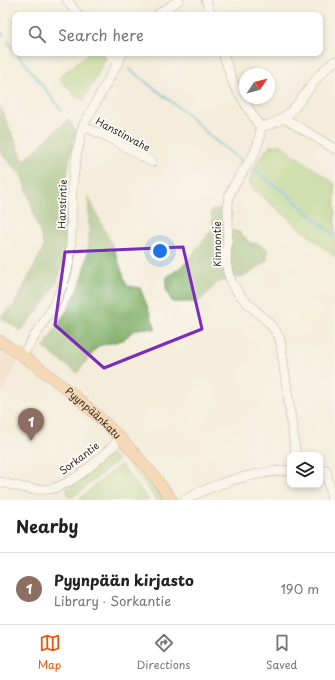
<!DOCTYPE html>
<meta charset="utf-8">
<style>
:root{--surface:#fff;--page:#f2f2f2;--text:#222;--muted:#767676;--line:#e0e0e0;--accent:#ea580c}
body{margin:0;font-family:"Playpen Sans",sans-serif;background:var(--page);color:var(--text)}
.controls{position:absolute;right:12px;bottom:12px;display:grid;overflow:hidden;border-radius:8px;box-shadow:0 2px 6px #0003}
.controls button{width:36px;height:36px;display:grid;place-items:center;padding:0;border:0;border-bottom:1px solid var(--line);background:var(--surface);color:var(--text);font:20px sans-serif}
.compass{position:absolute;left:239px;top:68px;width:36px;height:36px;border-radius:50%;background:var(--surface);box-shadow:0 2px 6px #0003;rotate:55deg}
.you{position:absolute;left:160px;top:251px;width:14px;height:14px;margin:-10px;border:3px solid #fff;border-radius:50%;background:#1a73e8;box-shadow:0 0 0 6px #1a73e833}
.badge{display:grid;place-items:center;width:26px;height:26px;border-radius:50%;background:var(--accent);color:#fff;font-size:13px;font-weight:700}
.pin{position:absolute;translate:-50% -33px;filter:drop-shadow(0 1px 2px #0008)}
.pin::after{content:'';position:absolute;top:21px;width:14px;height:12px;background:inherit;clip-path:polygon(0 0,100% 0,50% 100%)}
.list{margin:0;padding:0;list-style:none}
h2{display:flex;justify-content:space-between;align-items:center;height:52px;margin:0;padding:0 16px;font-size:17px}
h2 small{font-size:13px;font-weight:400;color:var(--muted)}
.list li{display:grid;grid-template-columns:26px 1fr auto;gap:12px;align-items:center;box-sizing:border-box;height:72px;padding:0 16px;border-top:1px solid var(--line)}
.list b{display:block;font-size:15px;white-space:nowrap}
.list p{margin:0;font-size:13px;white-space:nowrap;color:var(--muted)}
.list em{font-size:13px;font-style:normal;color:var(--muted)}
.icon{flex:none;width:22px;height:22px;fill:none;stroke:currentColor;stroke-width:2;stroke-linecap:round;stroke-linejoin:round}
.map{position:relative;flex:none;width:335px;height:500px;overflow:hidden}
.search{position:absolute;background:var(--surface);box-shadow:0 2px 6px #0003;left:12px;right:12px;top:12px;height:44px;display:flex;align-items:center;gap:10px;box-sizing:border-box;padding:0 14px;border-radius:8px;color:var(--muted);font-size:15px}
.sheet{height:124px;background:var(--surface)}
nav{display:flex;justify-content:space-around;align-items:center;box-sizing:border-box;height:56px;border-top:1px solid var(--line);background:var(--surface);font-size:11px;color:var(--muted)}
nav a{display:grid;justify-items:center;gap:2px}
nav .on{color:var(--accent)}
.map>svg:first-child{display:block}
</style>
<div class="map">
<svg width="335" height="500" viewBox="0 0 335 500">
<rect width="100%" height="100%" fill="#fff"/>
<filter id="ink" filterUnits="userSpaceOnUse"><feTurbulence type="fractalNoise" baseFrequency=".025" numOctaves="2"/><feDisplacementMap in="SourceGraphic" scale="8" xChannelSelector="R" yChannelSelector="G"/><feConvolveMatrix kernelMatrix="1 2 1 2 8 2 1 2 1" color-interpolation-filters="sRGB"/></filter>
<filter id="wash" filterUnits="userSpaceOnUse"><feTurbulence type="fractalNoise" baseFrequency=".012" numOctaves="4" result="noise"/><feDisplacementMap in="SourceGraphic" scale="16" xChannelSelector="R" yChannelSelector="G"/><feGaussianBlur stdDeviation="0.9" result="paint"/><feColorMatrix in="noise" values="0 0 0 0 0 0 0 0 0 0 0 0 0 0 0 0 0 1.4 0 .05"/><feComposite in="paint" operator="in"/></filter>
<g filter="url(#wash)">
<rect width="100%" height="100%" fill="#f4eddb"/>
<!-- built -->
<path fill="#f3d4be" d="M0,348L19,361L0,397Z"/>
<!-- green -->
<path fill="#a5ce7a" stroke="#707c4c" d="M89,53H101L106,57L84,100L77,98L59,77Z
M281,145L335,184V257L252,188L249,181L259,159L270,146Z
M118,451L130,457L164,500H157Z
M111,454L117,459L116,462L78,493L73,497L68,496L67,489Z
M121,465L149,500H78L119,466Z"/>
<!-- forest -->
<path fill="#84b16a" stroke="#606e44" d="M0,106L24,161L68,119L76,131C71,151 66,171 66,191C64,220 69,248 59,276C52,297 34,314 21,331L0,317L15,304L44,247L23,177L0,152Z
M88,196L114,249L127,286L140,288L156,329L142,328L133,331L123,340L98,346L77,373L44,348C57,323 77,300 84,272C91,247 89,221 88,196Z
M221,208L226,228L241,233L250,243L259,244L268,250L267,260L248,275L218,282L199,302H172L166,288L167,277L185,264L213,228L211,211Z"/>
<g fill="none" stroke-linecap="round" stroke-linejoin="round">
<!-- stream -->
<path stroke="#50abce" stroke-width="2.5" d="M0,31L3,35
M8,42L15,51
M17,53L62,111
M129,69L186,113L211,137L242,161
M253,169L288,195L335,236"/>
</g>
</g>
<g filter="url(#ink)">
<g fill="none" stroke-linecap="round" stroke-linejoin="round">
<!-- minor casing -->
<g stroke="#7c6e60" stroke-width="10">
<path id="minor" d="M67,0L78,15
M206,0L211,15
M157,15L179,0
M109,53L117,61
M223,53L234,85L260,127C262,153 240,171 230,193C226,204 229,215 228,227C228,243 223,262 230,278C240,305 268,314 280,339L296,455
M284,118L335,149
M83,126L112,139L152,162
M260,127C301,120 305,81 335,61
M22,356C38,330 58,304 66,275C74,248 70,220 72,193C73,171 78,147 83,126L123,53
M326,470L332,500
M0,482C15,486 32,491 49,489C73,486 104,455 121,438
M185,500C218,481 252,473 290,470"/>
</g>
<!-- major casing -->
<g stroke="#7c6e60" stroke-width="12">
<g id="major">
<path id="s1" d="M0,341C67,384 126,435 172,500"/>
</g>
</g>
<!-- minor -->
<use href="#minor" stroke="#fff" stroke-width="9"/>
<!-- major -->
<use href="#major" stroke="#f6be87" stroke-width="11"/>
</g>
</g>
<!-- marked area -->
<path d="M0 0H335V500H0ZM183,247L202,329L104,368L55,325L65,252Z" fill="#f4eddb" fill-opacity=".55" fill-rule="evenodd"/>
<path fill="none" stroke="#7b2cbf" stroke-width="3" stroke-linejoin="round" d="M183,247L202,329L104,368L55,325L65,252Z"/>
<g text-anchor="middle" stroke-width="3.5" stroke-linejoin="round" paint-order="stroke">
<!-- street labels -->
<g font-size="10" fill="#3b2a1e" stroke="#fff">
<text transform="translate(123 134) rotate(28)" y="4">Hanstinvahe</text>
<text transform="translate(62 204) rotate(-88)" y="4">Hanstintie</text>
<text transform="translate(217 244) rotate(-90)" y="4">Kinnontie</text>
<text dy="4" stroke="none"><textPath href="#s1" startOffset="118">Pyynpäänkatu</textPath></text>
<text transform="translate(79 458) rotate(-37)" y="4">Sorkantie</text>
</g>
</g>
</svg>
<div class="controls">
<button><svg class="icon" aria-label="layers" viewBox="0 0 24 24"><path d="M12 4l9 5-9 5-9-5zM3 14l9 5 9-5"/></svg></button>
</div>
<svg class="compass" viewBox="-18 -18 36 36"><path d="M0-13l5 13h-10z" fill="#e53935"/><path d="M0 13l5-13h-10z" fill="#767676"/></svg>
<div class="you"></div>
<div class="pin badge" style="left:31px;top:441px;background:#8d6e63">1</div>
<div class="search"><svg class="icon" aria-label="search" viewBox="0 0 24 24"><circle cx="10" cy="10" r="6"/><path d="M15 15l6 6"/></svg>Search here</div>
</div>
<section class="sheet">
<h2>Nearby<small></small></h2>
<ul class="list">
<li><span class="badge" style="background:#8d6e63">1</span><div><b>Pyynpään kirjasto</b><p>Library · Sorkantie</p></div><em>190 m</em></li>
</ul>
</section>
<nav>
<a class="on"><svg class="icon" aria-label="map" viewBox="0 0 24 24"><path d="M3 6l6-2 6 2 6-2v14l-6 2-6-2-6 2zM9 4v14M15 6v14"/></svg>Map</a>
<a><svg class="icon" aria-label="directions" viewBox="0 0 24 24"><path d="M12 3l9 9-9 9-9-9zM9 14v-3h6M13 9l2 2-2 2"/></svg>Directions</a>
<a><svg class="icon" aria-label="saved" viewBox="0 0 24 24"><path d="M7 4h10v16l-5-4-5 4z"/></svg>Saved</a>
</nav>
